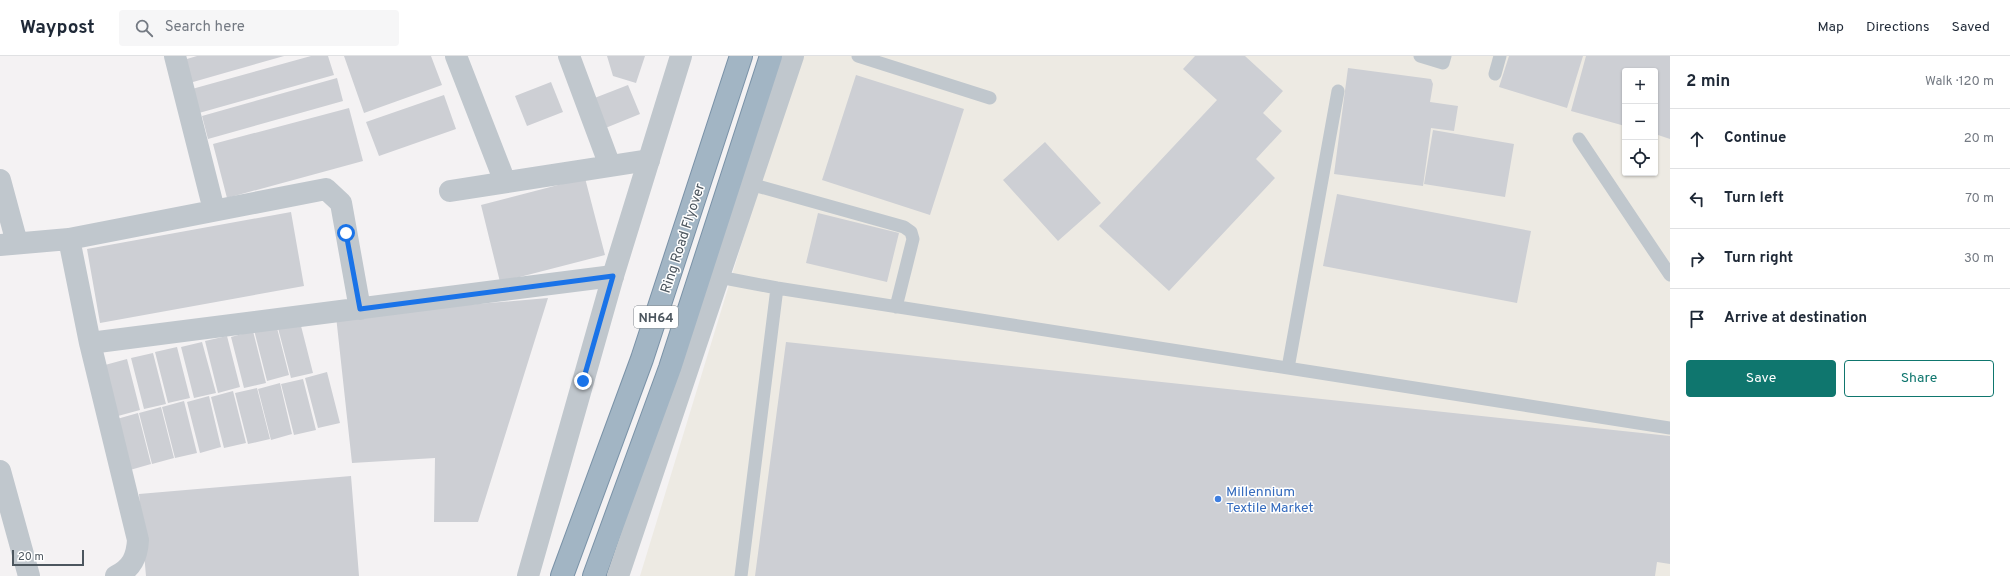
<!DOCTYPE html>
<meta charset="utf-8">
<style>
:root{--surface:#fff;--page:#f6f6f7;--text:#1f2937;--muted:#747a83;--line:#e0e1e3;--accent:#0f766e}
body{margin:0;font-family:Overpass,sans-serif;background:var(--page);color:var(--text)}
.controls{position:absolute;right:12px;top:12px;display:grid;overflow:hidden;border-radius:4px;box-shadow:0 1px 3px #0004}
.controls button{width:36px;height:36px;display:grid;place-items:center;padding:0;border:0;border-bottom:1px solid var(--line);background:var(--surface);color:var(--text);font:20px sans-serif}
.scale{position:absolute;left:12px;bottom:10px;width:72px;box-sizing:border-box;padding-left:4px;border:2px solid #4c565e;border-top:0;font-size:11px;line-height:14px;white-space:nowrap;color:#4c565e;-webkit-text-stroke:3px #fff;paint-order:stroke}
.stop{position:absolute;width:12px;height:12px;margin:-9px;border:3px solid #1a73e8;border-radius:50%;background:#fff}
.stop.end{background:#1a73e8;border-color:#fff;box-shadow:0 1px 4px #0008}
.list{margin:0;padding:0;list-style:none}
h2{display:flex;justify-content:space-between;align-items:center;height:52px;margin:0;padding:0 16px;font-size:17px}
h2 small{font-size:13px;font-weight:400;color:var(--muted)}
.list li{display:grid;grid-template-columns:26px 1fr auto;gap:12px;align-items:center;box-sizing:border-box;height:60px;padding:0 16px;border-top:1px solid var(--line)}
.list b{display:block;font-size:15px;white-space:nowrap}
.list em{font-size:13px;font-style:normal;color:var(--muted)}
.actions{display:flex;gap:8px;padding:12px 16px}
.actions a{flex:1;padding:9px 0;border:1px solid var(--accent);border-radius:4px;text-align:center;font-size:14px;color:var(--accent)}
.actions .main{background:var(--accent);color:#fff}
.icon{flex:none;width:22px;height:22px;fill:none;stroke:currentColor;stroke-width:2;stroke-linecap:round;stroke-linejoin:round}
.map{position:relative;flex:none;width:1670px;height:520px;overflow:hidden}
header{display:flex;align-items:center;gap:24px;box-sizing:border-box;height:56px;padding:0 20px;background:var(--surface);border-bottom:1px solid var(--line)}
header strong{font-size:19px}
nav{display:flex;gap:22px;margin-inline-start:auto;font-size:14px}
.search{width:280px;height:36px;background:var(--page);display:flex;align-items:center;gap:10px;box-sizing:border-box;padding:0 14px;border-radius:4px;color:var(--muted);font-size:15px}
main{display:flex}
aside{flex:1;background:var(--surface)}
.map>svg:first-child{display:block}
</style>
<header>
<strong>Waypost</strong>
<div class="search"><svg class="icon" aria-label="search" viewBox="0 0 24 24"><circle cx="10" cy="10" r="6"/><path d="M15 15l6 6"/></svg>Search here</div>
<nav><a>Map</a><a>Directions</a><a>Saved</a></nav>
</header>
<main>
<div class="map">
<svg width="1670" height="520" viewBox="0 0 1670 520">
<rect width="100%" height="100%" fill="#f4f2f3"/>
<!-- commercial -->
<path fill="#edeae3" fill-rule="evenodd" d="M799,0H1670V520H640ZM1625,15H1655V117H1625Z"/>
<!-- building -->
<path fill="#cdcfd4" d="M197,0H284L186,28L180,5Z
M311,0H328L334,19L199,57L192,33Z
M344,0H431L442,29L364,57Z
M607,0H645L636,27L613,20Z
M1195,0H1245L1283,35L1263,57L1282,75L1256,103L1275,122L1169,235L1099,170L1217,44L1183,13Z
M1509,0H1583L1567,52L1499,31Z
M1586,0H1670V83L1655,78V15H1625V70L1571,55Z
M1348,12L1431,23L1433,28L1430,46L1458,50L1454,75L1431,72L1423,130L1334,118Z
M856,19L964,53L930,159L822,124Z
M337,22L343,45L208,83L202,60Z
M551,26L563,56L527,70L515,40Z
M628,29L640,58L603,73L592,43Z
M444,39L456,73L379,100L366,66Z
M349,52L363,105L227,142L213,88Z
M1433,74L1514,88L1505,141L1424,128Z
M1045,86L1101,147L1058,185L1003,124Z
M585,122L605,199L500,226L481,149Z
M1337,138L1531,175L1517,247L1323,210Z
M291,156L304,230L100,267L87,193Z
M818,157L899,177L887,226L806,207Z
M548,242L478,466H434L435,402L352,407L336,260Z
M300,266L313,317L291,322L278,272Z
M276,268L289,319L267,325L254,274Z
M253,275L266,327L244,332L231,281Z
M227,280L240,331L218,337L205,285Z
M202,286L216,337L194,342L181,291Z
M786,286L1670,380V508L1657,506L1655,520H755Z
M177,291L190,342L168,347L155,296Z
M153,297L166,348L144,353L131,302Z
M127,303L140,354L118,360L105,309Z
M327,316L340,367L318,372L305,322Z
M303,323L316,374L294,379L281,328Z
M280,327L292,378L271,384L258,333Z
M257,332L270,383L248,388L235,337Z
M233,335L246,387L224,392L211,341Z
M209,340L221,391L200,397L187,346Z
M184,345L197,397L175,402L162,351Z
M161,351L174,402L152,408L139,357Z
M138,357L151,408L130,414L117,363Z
M351,420L359,520H146L139,438Z"/>
<g fill="none" stroke-linecap="round" stroke-linejoin="round">
<!-- trunk casing -->
<g stroke="#7a92a7" stroke-width="24">
<path id="trunk" d="M562,520L642,303L741,0
M594,520L670,312L771,0"/>
</g>
<!-- service -->
<path stroke="#c0c7cd" stroke-width="13" d="M858,0L990,42
M1420,0L1443,7L1445,0
M1495,18L1500,0
M1579,83L1670,219
M750,128L904,171L911,176L913,183L896,251
M719,221L777,232L1670,372
M1288,312L1338,35
M741,520L777,232"/>
<!-- minor -->
<path stroke="#c0c7cd" stroke-width="22" d="M175,0L214,154
M456,0L505,126
M569,0L610,110
M0,124L17,187
M450,135L649,104
M69,183L90,287L138,484C137,501 132,512 116,520
M0,189L69,183L326,133L341,147L360,253
M90,287L613,220
M0,415L29,520"/>
<!-- tertiary -->
<path stroke="#c0c7cd" stroke-width="22" d="M528,520L613,220L681,0
M618,520L793,0"/>
<!-- trunk -->
<use href="#trunk" stroke="#a2b5c4" stroke-width="22"/>
</g>
<g fill="none" stroke-linecap="round" stroke-linejoin="round">
<!-- route -->
<path stroke="#1a73e8" stroke-width="5" d="M346,177L360,253L613,220L583,325"/>
</g>
<!-- markers -->
<circle fill="#3f7fe0" stroke="#fff" stroke-width="1.5" cx="1218" cy="443" r="4"/>
<g text-anchor="middle" stroke-width="3" stroke-linejoin="round" paint-order="stroke">
<!-- shield labels -->
<rect fill="#fff" stroke="#82898e" stroke-width="1" x="634" y="250" width="44" height="22" rx="3"/>
<g font-size="13" font-weight="bold" fill="#4c565e">
<text x="656" y="266">NH64</text>
</g>
<!-- street labels -->
<g font-size="14" fill="#4c565e" stroke="#fff">
<text transform="translate(682 182) rotate(-72)" y="5">Ring Road Flyover</text>
</g>
<!-- shop labels -->
<g font-size="14" fill="#366cbe" stroke="#fff" text-anchor="start">
<text x="1226" y="440">Millennium<tspan x="1226" dy="16">Textile Market</tspan></text>
</g>
</g>
</svg>
<div class="controls">
<button>+</button>
<button>−</button>
<button><svg class="icon" aria-label="locate" viewBox="0 0 24 24"><circle cx="12" cy="12" r="6"/><path d="M12 2v4M12 18v4M2 12h4M18 12h4"/></svg></button>
</div>
<div class="scale">20 m</div>
<div class="stop" style="left:346px;top:177px"></div>
<div class="stop end" style="left:583px;top:325px"></div>
</div>
<aside>
<h2>2 min<small>Walk · 120 m</small></h2>
<ul class="list">
<li><svg class="icon" aria-label="ahead" viewBox="0 0 24 24"><path d="M12 20V5M6 11l6-6 6 6"/></svg><div><b>Continue</b></div><em>20 m</em></li>
<li><svg class="icon" aria-label="left" viewBox="0 0 24 24"><path d="M17 20v-9H6M10 6l-5 5 5 5"/></svg><div><b>Turn left</b></div><em>70 m</em></li>
<li><svg class="icon" aria-label="right" viewBox="0 0 24 24"><path d="M7 20v-9h11M14 6l5 5-5 5"/></svg><div><b>Turn right</b></div><em>30 m</em></li>
<li><svg class="icon" aria-label="arrive" viewBox="0 0 24 24"><path d="M6 21V4h12l-3 4 3 4H6"/></svg><div><b>Arrive at destination</b></div></li>
</ul>
<div class="actions"><a class="main">Save</a><a>Share</a></div>
</aside>
</main>
